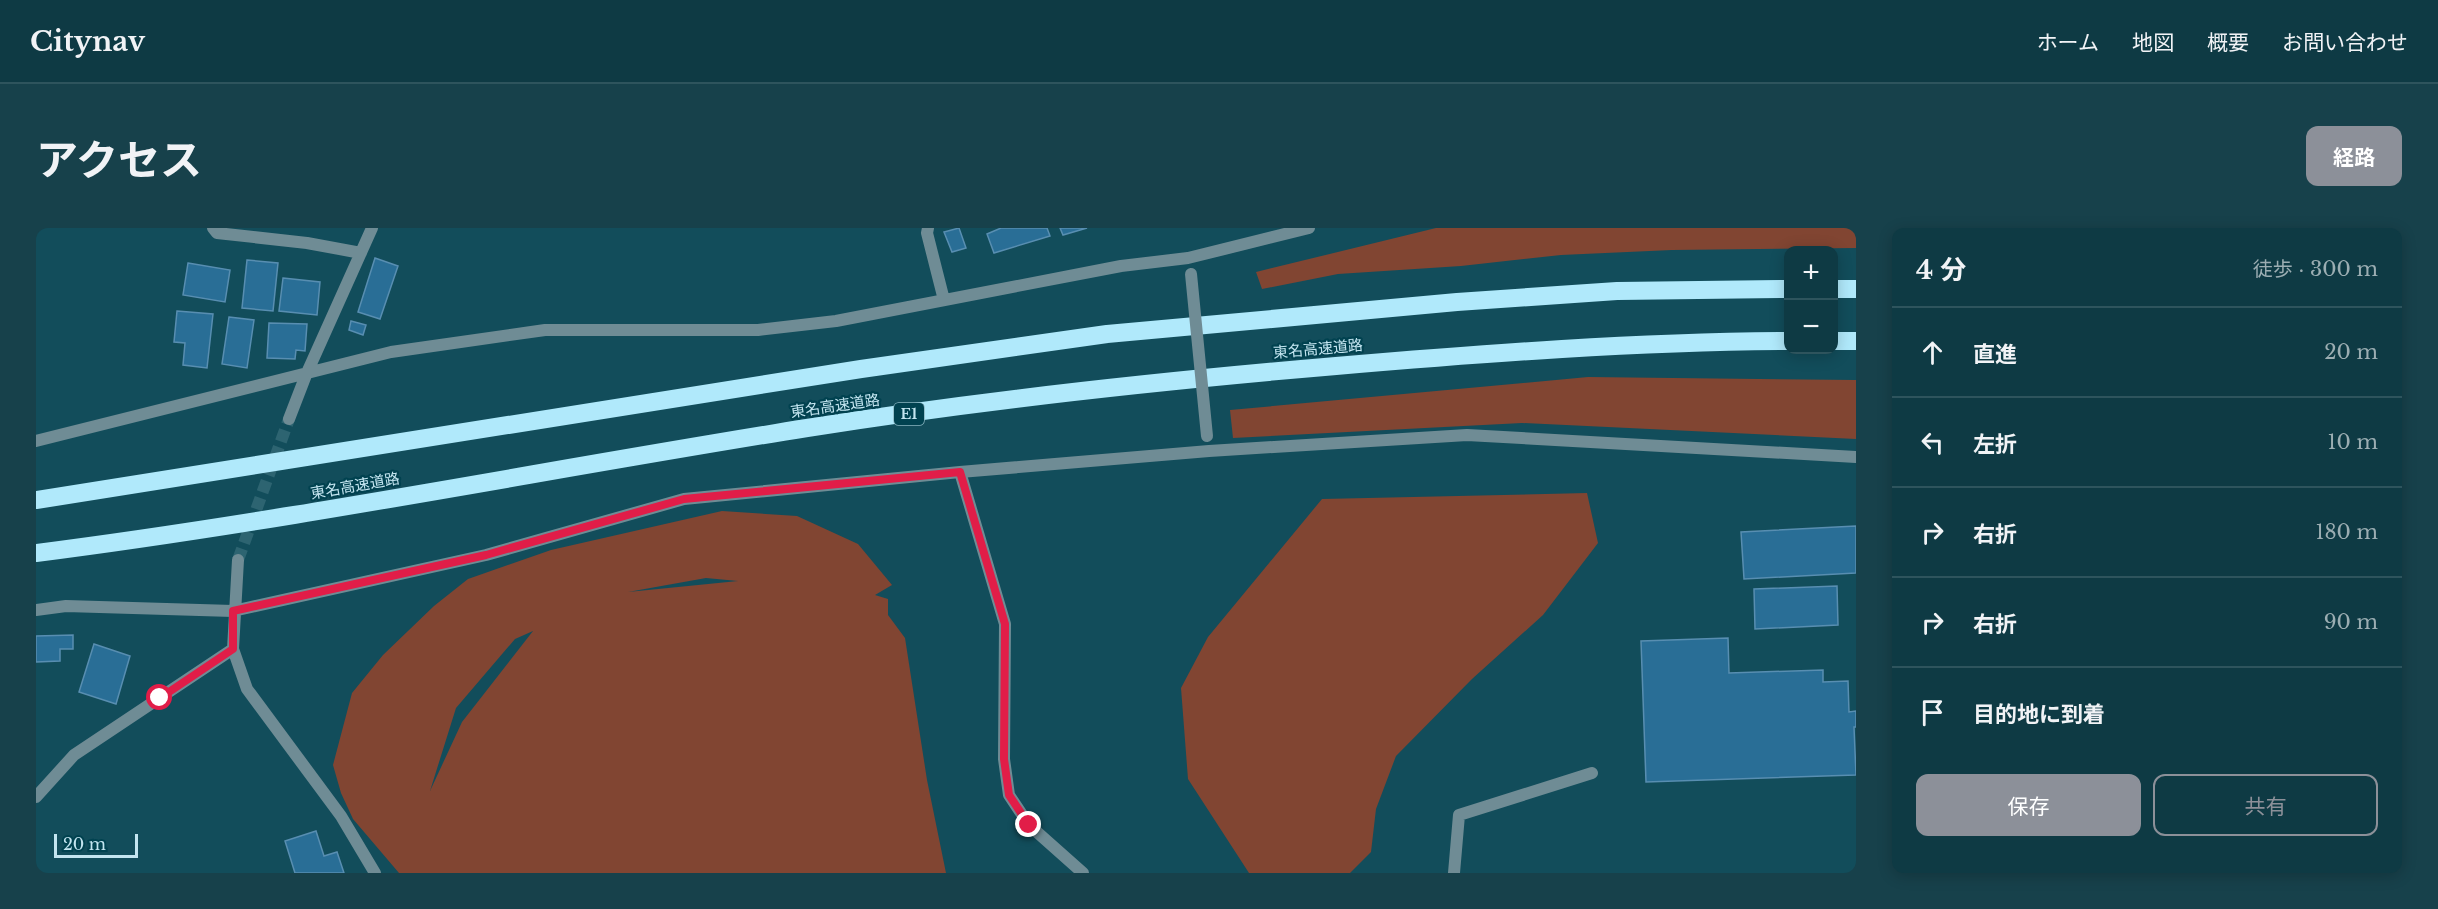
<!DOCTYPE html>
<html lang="ja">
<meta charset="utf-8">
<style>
:root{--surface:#0e3a44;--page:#17414b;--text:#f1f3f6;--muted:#9badb2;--line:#2e545d;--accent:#8c9099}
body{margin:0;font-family:"Libre Baskerville","Noto Sans JP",serif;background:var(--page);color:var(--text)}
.controls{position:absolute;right:18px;top:18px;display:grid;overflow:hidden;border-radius:12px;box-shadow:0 3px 15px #0003}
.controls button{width:54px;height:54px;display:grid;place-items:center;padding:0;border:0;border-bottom:2px solid var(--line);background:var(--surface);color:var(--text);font:30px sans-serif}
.scale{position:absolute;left:18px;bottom:15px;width:84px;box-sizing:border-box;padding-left:6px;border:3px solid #c3e5f0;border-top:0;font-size:16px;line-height:21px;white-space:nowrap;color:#c3e5f0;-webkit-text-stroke:4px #014250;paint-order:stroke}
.stop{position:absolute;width:18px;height:18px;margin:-14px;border:4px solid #e11d48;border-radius:50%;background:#fff}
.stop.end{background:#e11d48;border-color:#fff;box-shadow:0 2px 6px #0008}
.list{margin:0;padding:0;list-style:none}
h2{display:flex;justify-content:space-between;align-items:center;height:78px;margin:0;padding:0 24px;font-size:26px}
h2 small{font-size:20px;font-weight:400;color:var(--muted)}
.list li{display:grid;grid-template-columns:39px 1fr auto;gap:18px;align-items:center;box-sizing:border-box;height:90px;padding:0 24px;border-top:2px solid var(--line)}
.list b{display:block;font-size:22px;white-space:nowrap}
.list em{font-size:20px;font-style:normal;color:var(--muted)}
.actions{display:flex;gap:12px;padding:18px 24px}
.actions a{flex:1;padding:14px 0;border:2px solid var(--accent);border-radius:12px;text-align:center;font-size:21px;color:var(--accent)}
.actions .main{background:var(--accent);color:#fff}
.icon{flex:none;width:33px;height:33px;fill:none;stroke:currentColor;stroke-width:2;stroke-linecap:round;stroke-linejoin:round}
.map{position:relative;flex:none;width:1820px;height:645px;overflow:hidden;border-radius:12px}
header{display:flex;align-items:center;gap:36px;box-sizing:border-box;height:84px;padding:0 30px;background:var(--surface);border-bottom:2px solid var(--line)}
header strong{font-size:28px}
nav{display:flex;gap:33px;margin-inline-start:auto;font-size:21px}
.intro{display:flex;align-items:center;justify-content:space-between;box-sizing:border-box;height:144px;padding:0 36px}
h1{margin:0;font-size:42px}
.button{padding:15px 27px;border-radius:12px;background:var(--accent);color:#fff;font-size:21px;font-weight:700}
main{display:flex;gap:36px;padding:0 36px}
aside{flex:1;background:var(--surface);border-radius:12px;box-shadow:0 3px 15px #0003}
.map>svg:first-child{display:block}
</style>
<header>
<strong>Citynav</strong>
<nav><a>ホーム</a><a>地図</a><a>概要</a><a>お問い合わせ</a></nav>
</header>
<div class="intro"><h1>アクセス</h1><a class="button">経路</a></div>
<main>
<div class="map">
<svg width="1820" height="645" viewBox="0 0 1820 645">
<rect width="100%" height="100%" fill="#124d5b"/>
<!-- green -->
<path fill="#814532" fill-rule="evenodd" d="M1400,0H1820V20L1636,22L1525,27L1425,38L1302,46L1226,61L1220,44Z
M1552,149L1820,152V211L1486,195L1197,210L1194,182Z
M1551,265L1562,315L1507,387L1436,451L1360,528L1340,581L1335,624L1314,645H1213L1152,551L1145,460L1172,409L1286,271Z
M686,283L761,288L822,316L856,357L839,367L852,371V387L869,410L891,552L910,645H363L317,591L305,565L297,537L316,465L347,427L398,378L432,351L515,322ZM670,350L702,353L592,364ZM497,403L426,494L394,563L420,480L479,411Z"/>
<!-- building -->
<path fill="#296e96" stroke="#588eb1" stroke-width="1.5" d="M923,0L930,20L916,24L908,4Z
M965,0H1011L1014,8L958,25L951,6Z
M1024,0H1051L1027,7Z
M339,30L362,38L344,91L322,84Z
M211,32L242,35L237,83L206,80Z
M152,35L194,42L189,74L147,67Z
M247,50L284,54L281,87L243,83Z
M141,83L177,86L171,140L147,137L149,115L138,114Z
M193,89L218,92L211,140L186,136Z
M315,93L330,97L327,107L313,102Z
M233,95L271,96L269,123L260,122L259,131L231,130Z
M1820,298V345L1708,351L1705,304Z
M1801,358L1802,397L1719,401L1718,361Z
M37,407V421H24V433L0,434V408Z
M1692,410L1693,445L1787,442V454L1812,453L1813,484L1820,483V499H1818L1820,547L1610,554L1605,413Z
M58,416L94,428L80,476L43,464Z
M280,603L288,628L301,624L308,645H259L249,613Z"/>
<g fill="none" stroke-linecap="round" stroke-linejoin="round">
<!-- minor-tunnel -->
<path stroke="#2d6471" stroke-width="12" stroke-dasharray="12 6" stroke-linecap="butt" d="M202,332L253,191"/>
<!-- minor -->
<path stroke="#6f8c95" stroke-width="12" d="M177,0L181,5L271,15L325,25
M892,0L891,5L908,72
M253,191L270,147L336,0
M0,213L355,124L509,102H722L800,93L1085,38L1152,30L1273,0
M924,244L969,396L968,531L973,567L993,597L1047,645
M202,332L197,421L211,461L305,588L339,645
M0,382L30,378L197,383L450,327L648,271L924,244L1173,223L1431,207L1820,229
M0,569L38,527L197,421
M1418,645L1423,587L1556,545"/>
<!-- motorway -->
<path stroke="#b0e9fb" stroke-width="18" d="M1798,61H1820
M1798,113H1820
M0,272L825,141L1071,106L1421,74L1581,63L1752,61
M0,325C258,292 514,241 771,200C947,172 1124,153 1300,138C1451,125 1601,114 1752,113"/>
<!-- minor-bridge -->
<path stroke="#6f8c95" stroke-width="12" d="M1155,46L1171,208"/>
</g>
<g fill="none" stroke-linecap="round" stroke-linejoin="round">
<!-- route -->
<path stroke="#e11d48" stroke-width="8" d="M124,470L197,421V383L450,327L648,271L924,244L969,396L968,531L973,567L993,597"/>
</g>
<g text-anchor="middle" stroke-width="4.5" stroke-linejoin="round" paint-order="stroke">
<!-- shield labels -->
<rect fill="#014250" stroke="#89b4c0" stroke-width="1.5" x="858" y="175" width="30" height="22" rx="4.5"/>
<g font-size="14" font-weight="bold" fill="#c3e5f0">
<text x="873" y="191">E1</text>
</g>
<!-- street labels -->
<g font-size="15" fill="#c3e5f0" stroke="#014250">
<text transform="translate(1282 121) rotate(-5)" y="5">東名高速道路</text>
<text transform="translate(799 178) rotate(-8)" y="5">東名高速道路</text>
<text transform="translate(319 258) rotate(-10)" y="5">東名高速道路</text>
</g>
</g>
</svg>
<div class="controls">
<button>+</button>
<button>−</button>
</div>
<div class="scale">20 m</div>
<div class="stop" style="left:124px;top:470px"></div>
<div class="stop end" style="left:993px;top:597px"></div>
</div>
<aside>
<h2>4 分<small>徒歩 · 300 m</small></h2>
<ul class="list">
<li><svg class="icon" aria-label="ahead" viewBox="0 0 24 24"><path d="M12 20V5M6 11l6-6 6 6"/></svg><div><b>直進</b></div><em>20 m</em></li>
<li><svg class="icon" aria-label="left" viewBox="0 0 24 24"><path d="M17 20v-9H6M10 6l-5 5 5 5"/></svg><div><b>左折</b></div><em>10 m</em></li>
<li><svg class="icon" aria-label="right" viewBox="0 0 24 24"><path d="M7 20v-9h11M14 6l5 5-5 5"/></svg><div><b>右折</b></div><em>180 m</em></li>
<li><svg class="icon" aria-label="right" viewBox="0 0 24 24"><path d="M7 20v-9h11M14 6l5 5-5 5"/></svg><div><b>右折</b></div><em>90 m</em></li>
<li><svg class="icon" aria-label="arrive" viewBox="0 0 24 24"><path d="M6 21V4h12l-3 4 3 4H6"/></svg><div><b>目的地に到着</b></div></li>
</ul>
<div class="actions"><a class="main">保存</a><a>共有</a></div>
</aside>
</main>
